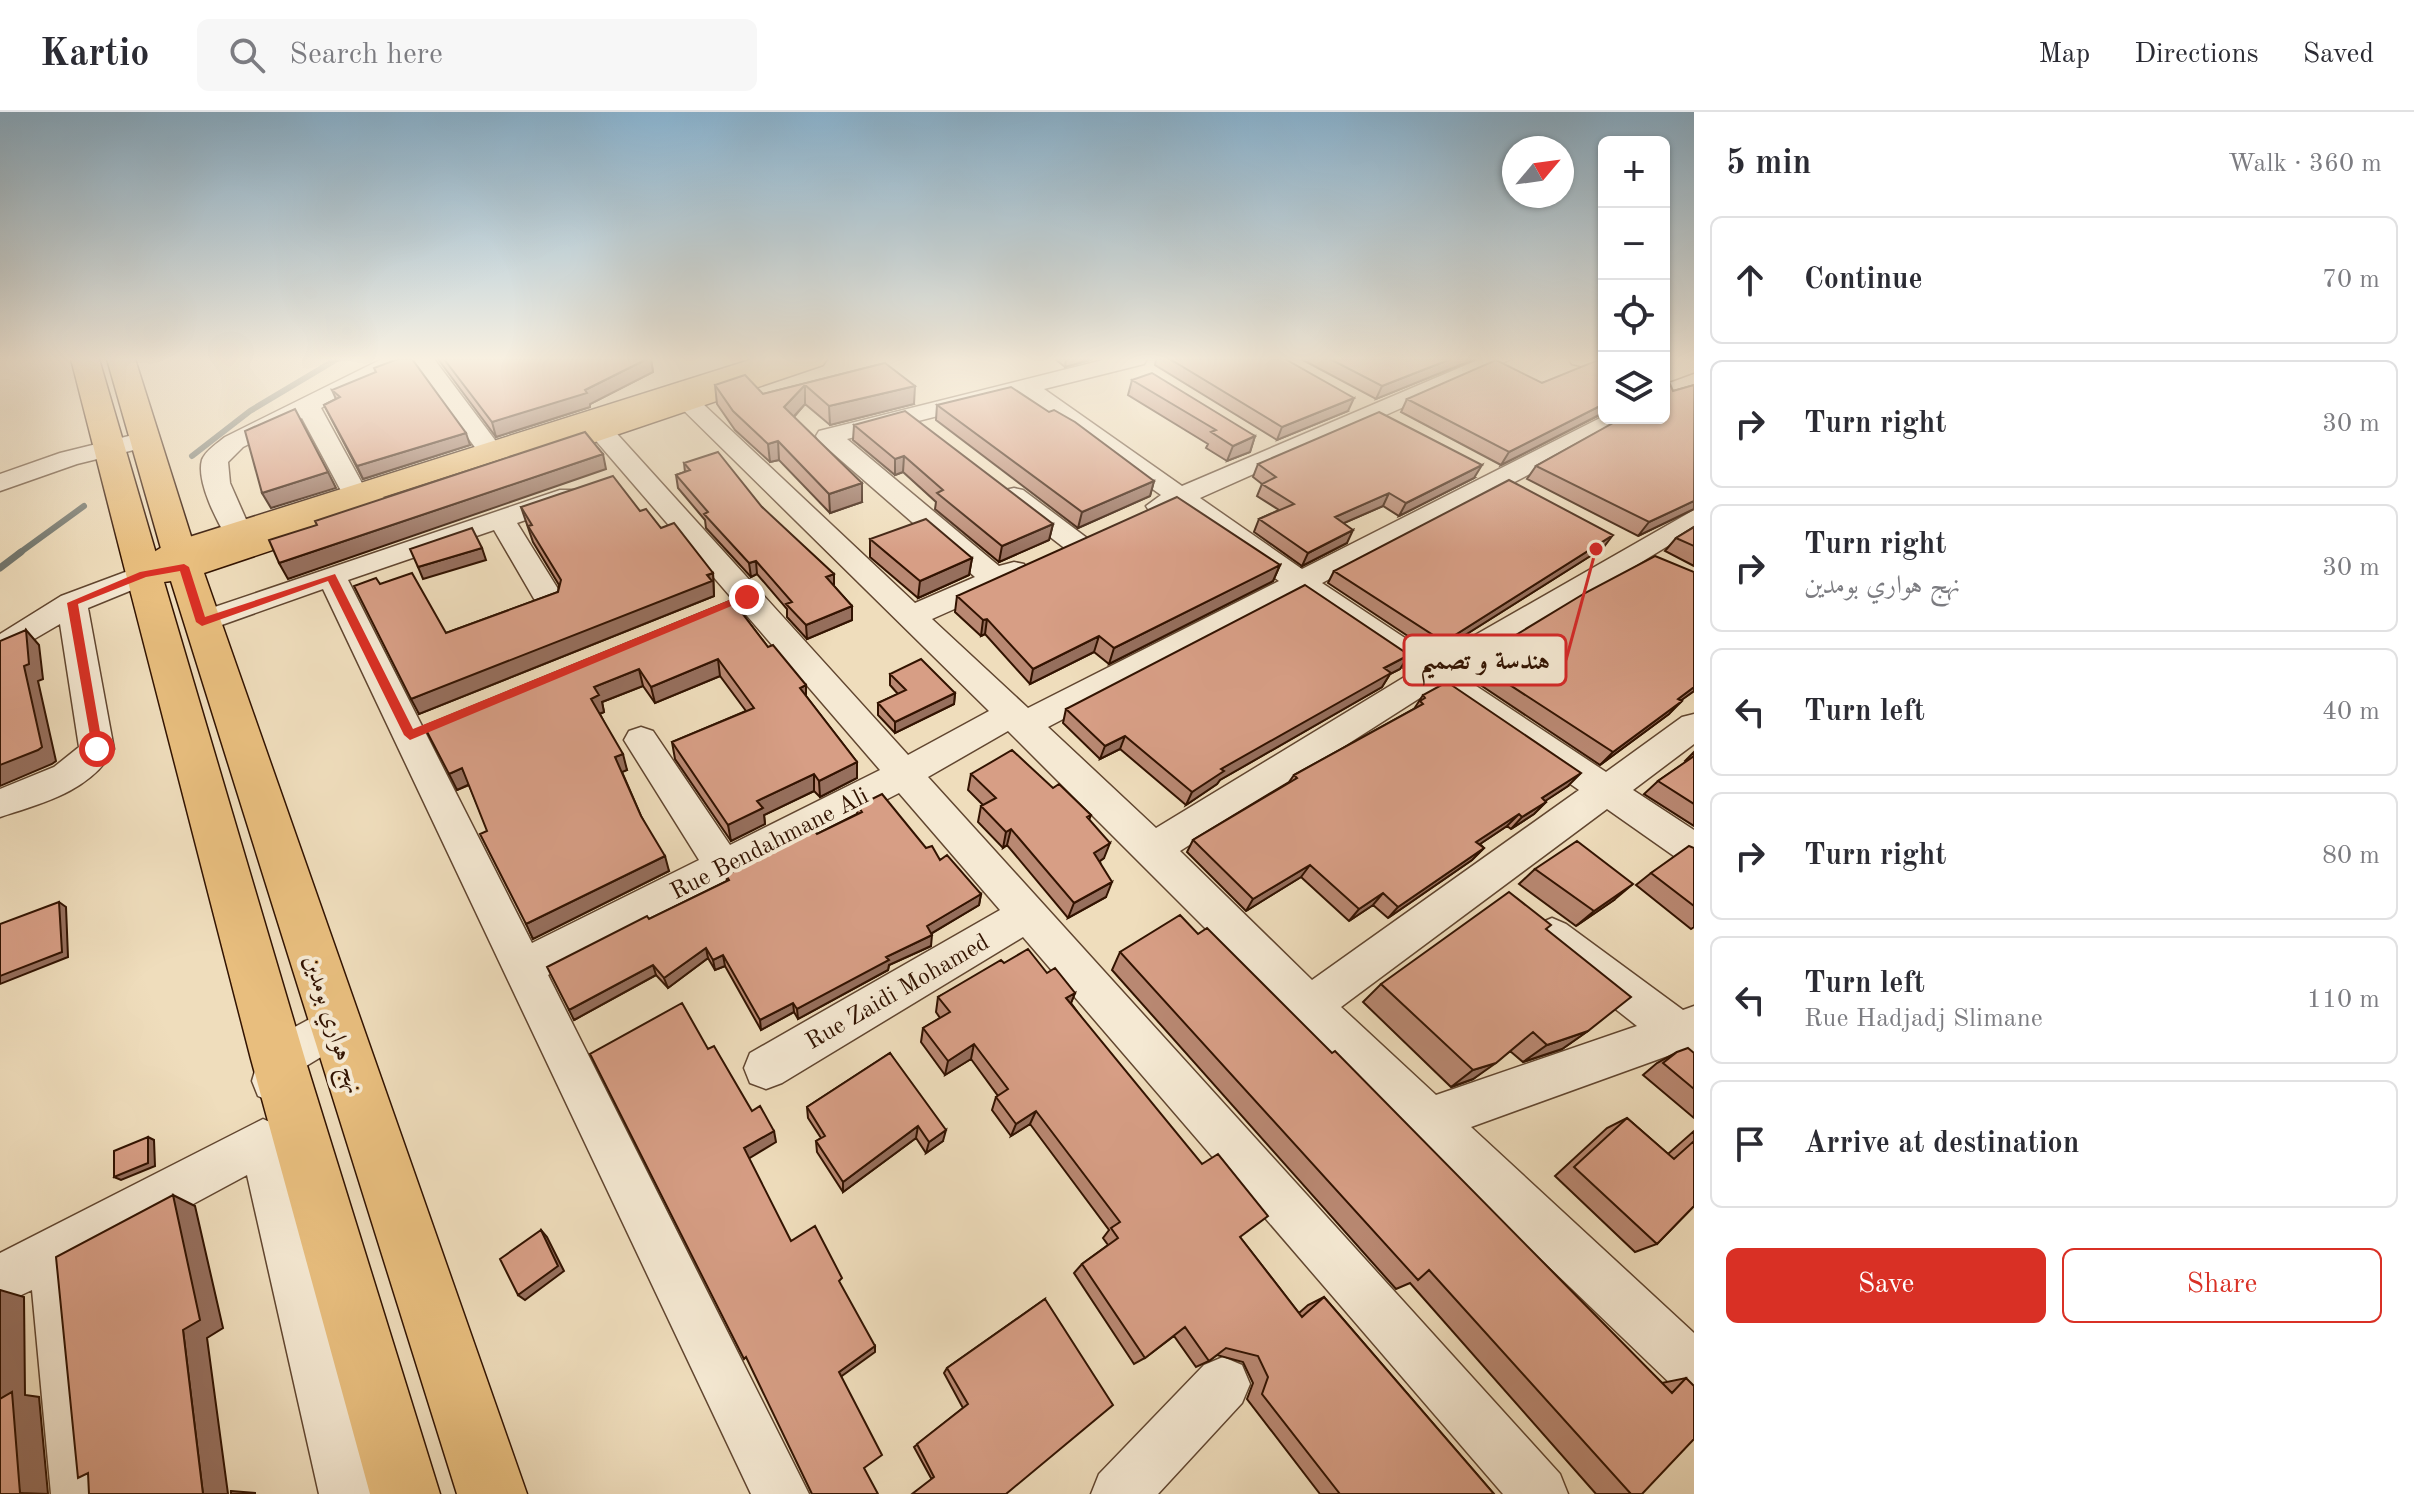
<!DOCTYPE html>
<meta charset="utf-8">
<style>
:root{--surface:#fff;--page:#f7f7f7;--text:#2b2b33;--muted:#7c7c81;--line:#e1e1e2;--accent:#d93025}
body{margin:0;font-family:"Old Standard TT",Amiri,serif;background:var(--page);color:var(--text)}
.controls{position:absolute;right:24px;top:24px;display:grid;overflow:hidden;border-radius:12px;box-shadow:0 2px 6px #0004}
.controls button{width:72px;height:72px;display:grid;place-items:center;padding:0;border:0;border-bottom:2px solid var(--line);background:var(--surface);color:var(--text);font:40px sans-serif}
.compass{position:absolute;left:1502px;top:24px;width:72px;height:72px;border-radius:50%;background:var(--surface);box-shadow:0 2px 6px #0004;rotate:61deg}
.stop{position:absolute;width:24px;height:24px;margin:-18px;border:6px solid #d93025;border-radius:50%;background:#fff}
.stop.end{background:#d93025;border-color:#fff;box-shadow:0 2px 8px #0008}
.list{margin:0;padding:0;list-style:none}
h2{display:flex;justify-content:space-between;align-items:center;height:104px;margin:0;padding:0 32px;font-size:34px}
h2 small{font-size:26px;font-weight:400;color:var(--muted)}
.list li{display:grid;grid-template-columns:52px 1fr auto;gap:24px;align-items:center;box-sizing:border-box;height:128px;margin:0 16px 16px;padding:0 16px;border:2px solid var(--line);border-radius:12px}
.list b{display:block;font-size:30px;white-space:nowrap}
.list p{margin:0;font-size:26px;white-space:nowrap;color:var(--muted)}
.list em{font-size:26px;font-style:normal;color:var(--muted)}
.actions{display:flex;gap:16px;padding:24px 32px}
.actions a{flex:1;padding:18px 0;border:2px solid var(--accent);border-radius:12px;text-align:center;font-size:28px;color:var(--accent)}
.actions .main{background:var(--accent);color:#fff}
.icon{flex:none;width:44px;height:44px;fill:none;stroke:currentColor;stroke-width:2;stroke-linecap:round;stroke-linejoin:round}
.map{position:relative;flex:none;width:1694px;height:1382px;overflow:hidden}
header{display:flex;align-items:center;gap:48px;box-sizing:border-box;height:112px;padding:0 40px;background:var(--surface);border-bottom:2px solid var(--line)}
header strong{font-size:38px}
nav{display:flex;gap:44px;margin-inline-start:auto;font-size:28px}
.search{width:560px;height:72px;background:var(--page);display:flex;align-items:center;gap:20px;box-sizing:border-box;padding:0 28px;border-radius:12px;color:var(--muted);font-size:30px}
main{display:flex}
aside{flex:1;background:var(--surface)}
.map>svg:first-child{display:block}
</style>
<header>
<strong>Kartio</strong>
<div class="search"><svg class="icon" aria-label="search" viewBox="0 0 24 24"><circle cx="10" cy="10" r="6"/><path d="M15 15l6 6"/></svg>Search here</div>
<nav><a>Map</a><a>Directions</a><a>Saved</a></nav>
</header>
<main>
<div class="map">
<svg width="1694" height="1382" viewBox="0 0 1694 1382">
<rect width="100%" height="100%" fill="#efddbc"/>
<filter id="stains"><feTurbulence type="fractalNoise" baseFrequency=".0025" numOctaves="4"/><feColorMatrix values="0 0 0 0 .2 0 0 0 0 .09 0 0 0 0 .02 0 0 0 .5 -.17"/></filter>
<radialGradient id="worn" r=".72"><stop offset=".6" stop-color="#630" stop-opacity="0"/><stop offset="1" stop-color="#630" stop-opacity=".3"/></radialGradient>
<g fill="none" stroke-linecap="round" stroke-linejoin="round">
<!-- stream-far1 -->
<path stroke="#72776f" stroke-width="6" d="M192,344L250,299L337,247
M18,442L84,394"/>
<!-- stream -->
<path stroke="#72776f" stroke-width="7" d="M0,456L21,440"/>
<!-- minor casing -->
<g stroke="#614630" stroke-width="3">
<path id="minor" d="M382,247H434L504,340L500,345H482L411,247L321,296L369,384L365,390H347L302,306L243,335L228,350L230,371L252,421L248,427H228C217,410 196,369 202,348C205,339 219,330 225,325Z
M1107,247H1147L1144,252L1044,277L1182,374L1480,247H1511L1200,386L1302,457L1604,304L1630,306L1627,311L1322,471L1435,546L1694,398V418L1458,562L1606,660L1682,605L1694,602V632L1633,678L1694,718V753L1681,749L1607,697L1341,895L1436,983L1637,914L1538,836L1532,824L1538,812L1552,806L1566,812L1683,898L1694,894V951L1673,942L1471,1015L1694,1221V1284L1675,1276L1413,1024L1008,619L928,665L1560,1362L1568,1382H1503L1023,825L782,971L766,977L750,971L744,956L750,941L1000,798L899,681L548,863L809,1382H751L323,477L202,520L191,517L187,510L191,503L560,378H578L582,384L578,390L517,411L563,485L559,492L548,495L537,492L494,418L348,468L532,831L699,748L624,628L629,619L641,615L653,619L730,733L880,658L591,323L588,318L591,313H609L908,643L989,599L666,281L678,274L686,276L915,491L975,465L819,329L816,324L819,319ZM1021,283L1161,383L1146,394L1150,400L1160,402L1178,396L1279,469L1028,596L932,507L1024,466L1028,459L1024,452L1014,450L999,454L847,327ZM1299,483L1411,561L1156,716L1048,615ZM1434,577L1579,678L1312,868L1180,739Z
M1569,247H1604V259L1572,252Z
M1694,262V276L1664,289V273Z
M145,320L154,323L158,328L154,333L77,352L0,379V362L60,341Z
M1014,376L1023,378L1087,426L1091,432L1087,438H1067L1005,390L1001,384L1005,378Z
M144,453L154,455L159,462L154,469L88,496L114,637C91,679 43,691 0,705V677L54,655L79,635L60,512L0,547V522L61,484Z
M334,894L349,900L355,914L349,928L298,959L290,984L274,991L258,984L252,969L263,932Z
M263,1007L279,1014L286,1030L375,1382H319L247,1063L80,1153L107,1382H51L32,1178L0,1193V1141Z
M1223,1245L1242,1253L1250,1272L1242,1291L1158,1382H1091L1099,1362L1204,1253Z"/>
</g>
<!-- major casing -->
<g stroke="#321301" stroke-width="3">
<path id="major" d="M753,247H827L823,253L542,348H520L516,342L383,385L390,393L386,400L204,461L527,1382H457L171,469L164,470L305,947L440,1382H370L251,947L126,462L131,454L167,432Z"/>
</g>
<!-- highway casing -->
<g stroke="#321301" stroke-width="3">
<path id="highway" d="M71,247H99L162,462L157,470L144,473L131,470L126,462Z
M107,247H135L196,440L191,448L179,451L167,448L162,440Z"/>
</g>
<!-- minor -->
<use href="#minor" fill="#f5e9d3" fill-rule="evenodd"/>
<!-- major -->
<use href="#major" fill="#e8be7e" fill-rule="evenodd"/>
<!-- highway -->
<use href="#highway" fill="#e8be7e" fill-rule="evenodd"/>
</g>
<!-- wall -->
<path fill="#b98872" stroke="#321301" stroke-width="2" d="M438,247H651L653,260L590,292V295L496,325Z
M1055,247H1093L1065,255Z
M1156,247H1285L1348,299L1277,328L1155,253Z
M1301,247H1475L1376,287Z
M1604,250V301L1501,353L1401,300L1407,287L1542,271Z
M885,251L914,292L830,313L805,292L794,305L862,390L830,401L779,348L770,350L735,318L717,292L715,273L763,282Z
M1132,268L1255,324L1250,340L1227,349L1206,336L1208,332L1128,283Z
M1694,273V397L1638,424L1527,367L1536,354L1673,279Z
M332,278L470,333L363,367L324,293L336,287Z
M937,293L1154,369L1150,384L1078,416L936,308Z
M854,313L1053,412L1049,428L999,450L935,397L936,390L903,360L895,363L853,328Z
M684,351L762,395L852,494V508L807,527L787,505V497L757,462L751,465L706,416L705,408L678,376L676,363L685,360Z
M1258,352L1474,366L1399,404L1383,394L1344,411L1347,431L1302,454L1254,420L1259,407L1279,398L1257,384L1262,372L1253,365Z
M521,395L640,399L661,416L713,461L714,484L419,602L380,472L446,521L558,480L559,473L533,430Z
M1694,415V454L1665,439L1676,426Z
M870,427L972,446L969,463L918,486L870,445Z
M1603,436L1435,542L1328,471L1334,459Z
M1280,453L1273,469L1109,552L1094,540L1030,572L985,522L981,524L955,500L957,484Z
M732,488L768,535L806,573V584L857,650V666L820,685L814,679L764,703L765,712L731,729L675,647L672,630L746,599L720,564L655,591L643,574L602,590L604,600L600,602L627,658L622,660L641,704L669,759L533,827L469,673L457,678Z
M1409,543L1400,557L1390,562L1382,575L1220,668L1217,672L1186,693L1120,637L1100,647L1063,611L1066,597Z
M1473,549L1694,579L1681,588L1669,602L1600,653L1464,562Z
M890,562L955,581L954,592L895,621L878,603V591L898,582L890,573Z
M1423,583L1568,674L1545,689L1546,690L1534,702L1511,717L1507,714L1480,732L1484,736L1472,748L1388,806L1373,793L1349,809L1301,765L1246,799L1187,740L1193,728L1289,670L1294,663L1414,597Z
M1694,640V714L1644,682L1658,669L1686,650L1685,649Z
M971,662L1053,676L1091,703L1089,708L1104,746L1100,749L1106,785L1068,806L1007,733L1003,736L978,710L981,694L983,693L968,678Z
M858,694L926,736L981,782L979,793L931,822V834L889,853L888,858L798,907L794,900L761,918L725,854L715,858L708,846L668,876L656,863L574,908L649,807L727,769L726,763L817,722L857,702Z
M1694,736V815L1691,817L1636,773L1651,761Z
M1535,757L1614,788L1576,814L1519,772Z
M1546,817L1588,919L1562,937L1523,950L1510,939L1473,967L1451,975L1363,890L1381,872Z
M1198,822L1662,1271L1686,1266L1642,1382H1596L1410,1171L1396,1177L1112,858L1120,840Z
M1004,851L1075,881L1071,891L1240,1125L1299,1201L1308,1193L1324,1185L1494,1382H1320L1247,1287L1253,1271L1243,1250L1217,1243L1209,1249L1196,1255L1174,1224L1145,1246L1134,1252L1074,1161L1082,1152L1108,1133L1103,1126L1109,1118L1030,1012L1011,1024L992,998L996,985L998,984L971,947L945,963L921,930L923,916L940,906L936,900L938,885Z
M1677,940L1694,941V1006L1643,963L1657,951Z
M890,941L943,1029L926,1041L916,1026L843,1080L817,1040L816,1029L821,1026L808,1006L807,995Z
M1627,1006L1668,1042L1694,1019V1094L1657,1132L1635,1140L1555,1064L1607,1016Z
M1045,1187L1006,1382L931,1366L914,1335L963,1296L944,1261L947,1256Z"/>
<!-- shaded-wall -->
<path fill="#966f5d" stroke="#321301" stroke-width="2" d="M647,247H651L653,260L590,292V295L496,325L492,310L585,278Z
M1066,247H1093L1065,255Z
M1451,247H1475L1376,287L1382,274Z
M805,273V292L785,314L784,295Z
M915,274L914,292L830,313L829,294Z
M1354,286L1348,299L1277,328L1282,315Z
M1604,292V299L1603,301L1501,353L1509,340Z
M466,321L470,333L363,367L357,354Z
M1255,324L1250,340L1227,349L1233,334Z
M778,329L779,348L770,350L768,332Z
M603,342L606,357L288,467L279,451Z
M904,344L903,360L895,363V347Z
M1482,353L1474,366L1399,404L1406,391Z
M328,360L336,376L271,396L262,381Z
M1154,369L1150,384L1078,416L1082,400Z
M862,371V390L830,401L829,382Z
M1389,381L1383,394L1328,418L1335,405Z
M1694,389V397L1638,424L1649,410Z
M1053,412L1049,428L999,450L1002,434Z
M1353,418L1347,431L1302,454L1308,441Z
M1613,423L1603,436L1435,542L1444,530Z
M482,436L486,448L423,467L418,455Z
M972,446L969,463L918,486L920,469Z
M756,449L757,462L751,465L749,451Z
M1280,453L1273,469L1109,552L1114,536Z
M713,461L714,484L419,602L411,587Z
M834,462V476L826,465Z
M852,494V508L807,527L806,513Z
M987,507L985,522L981,524L983,508Z
M26,518L39,533L43,567L38,569L56,649L52,652L0,674V653L24,554Z
M1099,524L1094,540L1030,572L1033,557Z
M1409,543L1400,557L1390,562L1382,575L1220,668L1217,672L1186,693L1192,680L1221,657L1384,556Z
M718,547L720,564L655,591L651,575Z
M639,557L643,574L602,590L604,600L596,603L591,587L594,575Z
M806,573V590L800,576Z
M1694,575V579L1665,600L1678,587Z
M955,581L954,592L895,621V610Z
M1682,589L1669,602L1600,653L1613,640Z
M1125,624L1120,637L1100,647L1105,634Z
M623,642L627,658L620,661L615,645Z
M857,650V666L820,685L819,669Z
M462,656L470,672L457,678L449,662Z
M1581,661L1568,674L1530,699L1542,686Z
M814,662V679L764,703L765,712L731,729L728,713L757,689Z
M1546,690L1534,702L1511,717L1522,705Z
M1519,702L1507,714L1465,742L1476,730Z
M1011,717L1007,733L1003,736L1006,720Z
M1110,731L1104,746L1089,757L1094,741Z
M1484,736L1472,748L1388,806L1398,795Z
M665,744L669,759L533,827L526,812Z
M1310,753L1301,765L1246,799L1253,787Z
M1112,770L1106,785L1068,806L1074,791Z
M1633,772L1614,788L1576,814L1594,799Z
M1383,781L1373,793L1349,809L1359,797Z
M981,782L979,793L925,825L927,814Z
M59,790L66,795L68,845L0,872V864Z
M932,823L931,834L889,853L888,858L798,907L797,897L886,845Z
M706,836L708,846L668,876L664,866Z
M723,843L725,854L715,858L713,848Z
M653,853L656,863L574,908L569,898Z
M1075,881L1069,896L1066,886Z
M793,891L794,900L761,918L760,908Z
M1588,919L1562,937L1523,950L1547,933Z
M974,932L971,947L945,963L948,949Z
M1496,951L1473,967L1451,975L1473,958Z
M1036,999L1030,1012L1011,1024L1016,1012Z
M918,1014L916,1026L843,1080V1070Z
M946,1018L943,1029L926,1041L929,1030Z
M774,1019L776,1030L748,1047L744,1036Z
M148,1025L154,1028L155,1054L121,1068L114,1065Z
M173,1083L195,1094L223,1216L207,1226L228,1382H203L183,1218Z
M541,1118L547,1125L564,1159L525,1188L518,1183Z
M0,1178L24,1185L25,1283L39,1285L48,1382L20,1381L0,1288Z
M875,1234V1240L839,1266V1260Z
M231,1379L255,1381V1382H231Z"/>
<!-- building -->
<path fill="#d79e85" stroke="#321301" stroke-width="2" d="M398,247H412L466,321L357,354L324,293L340,285L332,278L376,260L374,256Z
M444,247H647L585,278L587,281L492,310Z
M1170,247H1285L1354,286L1282,315Z
M1330,247H1451L1382,274Z
M1496,248L1542,271L1598,248L1604,250V292L1509,340L1407,287Z
M885,251L915,274L829,294L805,273L784,295L862,371L829,382L778,329L768,332L733,299L715,273L745,263L763,282Z
M1152,261L1255,324L1233,334L1211,320L1216,318L1132,268Z
M1664,269L1670,272L1673,279L1694,273V389L1649,410L1536,354L1622,306H1664Z
M1011,275L1049,300L1054,298L1075,310L1154,369L1082,400L937,293Z
M295,297L328,360L262,381L245,319Z
M905,299L1053,412L1002,434L937,381L943,378L904,344L895,347L854,313Z
M1379,300L1482,353L1406,391L1389,381L1335,405L1353,418L1308,441L1259,407L1294,392L1262,372L1276,365L1258,352Z
M585,320L603,342L279,451L269,428L317,413L315,409Z
M718,340L762,395L834,462L826,465L852,494L806,513L786,492L792,490L756,449L749,451L704,402L708,400L676,363L690,358L684,351Z
M613,364L640,399L646,397L661,416L674,411L713,461L707,463L712,469L411,587L354,474L376,466L380,472L412,461L446,521L558,480L561,468L528,414L532,413L521,395Z
M1509,368L1613,423L1444,530L1334,459Z
M1177,385L1280,453L1114,536L1099,524L1033,557L987,507L983,508L957,484Z
M926,407L972,446L920,469L870,427Z
M1694,415V434L1676,426Z
M472,416L482,436L418,455L410,437Z
M1655,444L1694,460V575L1678,587L1682,589L1613,640L1473,549L1585,481Z
M1305,473L1409,543L1384,556L1391,561L1221,657L1224,659L1192,680L1125,624L1105,634L1066,597Z
M732,488L768,535L773,533L806,573L800,576L857,650L819,669L814,662L757,689L763,696L728,713L672,630L754,596L718,547L651,575L639,557L594,575L599,583L591,587L623,642L615,645L641,704L665,744L526,812L480,722L487,719L462,656L449,662L424,614Z
M26,518L29,552L24,554L42,635L38,638L0,653V529Z
M921,547L955,581L895,610L878,591L906,578L890,562Z
M1447,570L1581,661L1542,686L1546,690L1522,705L1519,702L1476,730L1484,736L1398,795L1383,781L1359,797L1310,753L1253,787L1193,728L1297,666L1294,663L1423,592L1420,589L1425,586L1423,583Z
M1012,638L1053,676L1059,672L1091,703L1087,705L1110,731L1094,741L1112,770L1074,791L1011,717L1006,720L981,694L996,686L971,662Z
M1694,644V692L1658,669Z
M882,682L926,736L932,734L940,748L947,743L981,782L927,814L932,823L886,845L889,848L797,897L793,891L760,908L723,843L713,848L706,836L664,866L653,853L569,898L547,855L647,804L649,807L729,768L726,763L814,718L817,722L862,700L858,694Z
M1577,729L1633,772L1594,799L1535,757Z
M1689,734L1694,736V794L1651,761Z
M1509,780L1551,813L1546,817L1631,885L1588,919L1547,933L1533,920L1496,951L1473,958L1381,872Z
M59,790L62,840L0,864V812Z
M1180,803L1198,822L1207,816L1332,941L1335,939L1672,1281L1686,1266L1694,1274V1327L1642,1382H1631L1429,1158L1418,1168L1120,840Z
M1028,837L1047,861L1055,856L1075,881L1066,886L1202,1052L1218,1042L1268,1104L1240,1125L1302,1205L1324,1185L1494,1382H1340L1262,1282L1268,1265L1258,1244L1226,1236L1209,1249L1185,1215L1145,1246L1082,1152L1118,1126L1111,1116L1120,1110L1036,999L1016,1012L996,985L1008,977L974,932L948,949L923,916L950,900L938,885L1001,848L1004,851Z
M682,891L708,937L714,934L752,999L760,994L774,1019L744,1036L791,1129L815,1114L842,1166L839,1169L875,1234L839,1260L882,1343L864,1356L878,1382H812L746,1245L744,1247L590,942Z
M1688,936L1694,941V977L1663,951L1677,940Z
M890,941L946,1018L929,1030L918,1014L843,1070L816,1029L825,1024L807,995Z
M1627,1006L1674,1047L1694,1029V1094L1657,1132L1574,1055Z
M148,1025V1051L114,1065V1039Z
M173,1083L200,1208L183,1218L203,1382H89L88,1361L78,1366L56,1145Z
M541,1118L558,1154L518,1183L500,1147Z
M1045,1187L1113,1293L1006,1382H912L934,1365L917,1332L968,1292L947,1256Z
M12,1280L20,1381L24,1382H0V1287Z"/>
<!-- sky -->
<linearGradient id="sky" x2="0" y2="1"><stop stop-color="#89b6d5"/><stop offset="0.56" stop-color="#f8f0e1"/><stop offset="1" stop-color="#f8f0e1" stop-opacity="0"/></linearGradient>
<rect width="1694" height="441" fill="url(#sky)"/>
<!-- route -->
<path fill="#d93025" d="M184,452L189,455L205,505L335,462L413,617L744,482L753,485L410,628L404,623L328,469L202,514L196,510L180,459L146,465L78,492L103,637L93,641L67,491L140,460Z"/>
<g text-anchor="middle" stroke-width="8" stroke-linejoin="round" paint-order="stroke">
<!-- street labels -->
<g font-size="24" fill="#321301" stroke="#f5e9d3">
<text transform="translate(769 731) rotate(-27)" y="8">Rue Bendahmane Ali</text>
<text transform="translate(897 879) rotate(-30)" y="8">Rue Zaidi Mohamed</text>
<text transform="translate(334 912) rotate(72)" y="8">نهج هواري بومدين</text>
</g>
</g>
<!-- callouts -->
<path fill="none" stroke="#d62828" stroke-width="3" d="M1596 437L1566 548"/>
<circle fill="#d62828" stroke="#f5e9d3" stroke-width="3" cx="1596" cy="437" r="8"/>
<rect fill="#f5e9d3" stroke="#d62828" stroke-width="3" x="1404" y="523" width="162" height="50" rx="8"/>
<g font-size="26" text-anchor="middle" font-weight="bold" fill="#321301">
<text x="1485" y="557">هندسة و تصميم</text>
</g>
<rect width="100%" height="100%" filter="url(#stains)"/>
<rect width="100%" height="100%" fill="url(#worn)"/>
</svg>
<div class="controls">
<button>+</button>
<button>−</button>
<button><svg class="icon" aria-label="locate" viewBox="0 0 24 24"><circle cx="12" cy="12" r="6"/><path d="M12 2v4M12 18v4M2 12h4M18 12h4"/></svg></button>
<button><svg class="icon" aria-label="layers" viewBox="0 0 24 24"><path d="M12 4l9 5-9 5-9-5zM3 14l9 5 9-5"/></svg></button>
</div>
<svg class="compass" viewBox="-18 -18 36 36"><path d="M0-13l5 13h-10z" fill="#e53935"/><path d="M0 13l5-13h-10z" fill="#7c7c81"/></svg>
<div class="stop" style="left:97px;top:637px"></div>
<div class="stop end" style="left:747px;top:485px"></div>
</div>
<aside>
<h2>5 min<small>Walk · 360 m</small></h2>
<ul class="list">
<li><svg class="icon" aria-label="ahead" viewBox="0 0 24 24"><path d="M12 20V5M6 11l6-6 6 6"/></svg><div><b>Continue</b></div><em>70 m</em></li>
<li><svg class="icon" aria-label="right" viewBox="0 0 24 24"><path d="M7 20v-9h11M14 6l5 5-5 5"/></svg><div><b>Turn right</b></div><em>30 m</em></li>
<li><svg class="icon" aria-label="right" viewBox="0 0 24 24"><path d="M7 20v-9h11M14 6l5 5-5 5"/></svg><div><b>Turn right</b><p>نهج هواري بومدين</p></div><em>30 m</em></li>
<li><svg class="icon" aria-label="left" viewBox="0 0 24 24"><path d="M17 20v-9H6M10 6l-5 5 5 5"/></svg><div><b>Turn left</b></div><em>40 m</em></li>
<li><svg class="icon" aria-label="right" viewBox="0 0 24 24"><path d="M7 20v-9h11M14 6l5 5-5 5"/></svg><div><b>Turn right</b></div><em>80 m</em></li>
<li><svg class="icon" aria-label="left" viewBox="0 0 24 24"><path d="M17 20v-9H6M10 6l-5 5 5 5"/></svg><div><b>Turn left</b><p>Rue Hadjadj Slimane</p></div><em>110 m</em></li>
<li><svg class="icon" aria-label="arrive" viewBox="0 0 24 24"><path d="M6 21V4h12l-3 4 3 4H6"/></svg><div><b>Arrive at destination</b></div></li>
</ul>
<div class="actions"><a class="main">Save</a><a>Share</a></div>
</aside>
</main>
